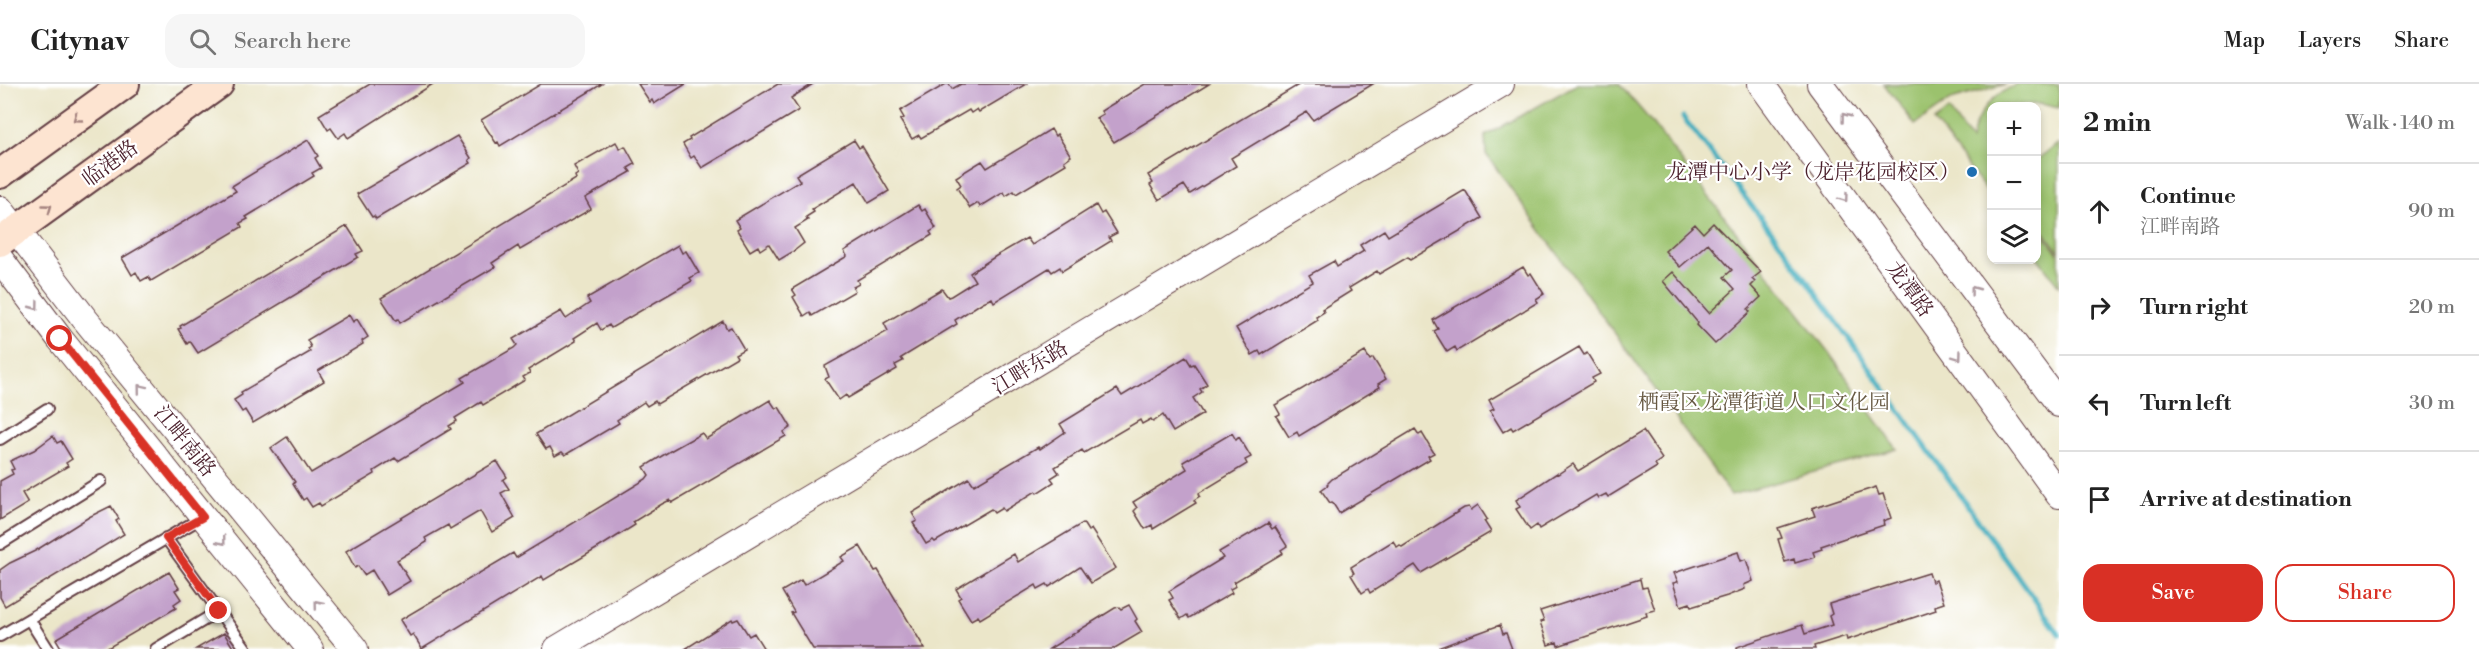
<!DOCTYPE html>
<meta charset="utf-8">
<style>
:root{--surface:#fff;--page:#f6f6f6;--text:#222;--muted:#767676;--line:#e0e0e0;--accent:#d93025}
body{margin:0;font-family:"Libre Bodoni","Noto Serif SC",serif;background:var(--page);color:var(--text)}
.controls{position:absolute;right:18px;top:18px;display:grid;overflow:hidden;border-radius:12px;box-shadow:0 3px 9px #0003}
.controls button{width:54px;height:54px;display:grid;place-items:center;padding:0;border:0;border-bottom:2px solid var(--line);background:var(--surface);color:var(--text);font:30px sans-serif}
.stop{position:absolute;width:18px;height:18px;margin:-14px;border:4px solid #d93025;border-radius:50%;background:#fff}
.stop.end{background:#d93025;border-color:#fff;box-shadow:0 2px 6px #0008}
.list{margin:0;padding:0;list-style:none}
h2{display:flex;justify-content:space-between;align-items:center;height:78px;margin:0;padding:0 24px;font-size:26px}
h2 small{font-size:20px;font-weight:400;color:var(--muted)}
.list li{display:grid;grid-template-columns:39px 1fr auto;gap:18px;align-items:center;box-sizing:border-box;height:96px;padding:0 24px;border-top:2px solid var(--line)}
.list b{display:block;font-size:22px;white-space:nowrap}
.list p{margin:0;font-size:20px;white-space:nowrap;color:var(--muted)}
.list em{font-size:20px;font-style:normal;color:var(--muted)}
.actions{display:flex;gap:12px;padding:18px 24px}
.actions a{flex:1;padding:14px 0;border:2px solid var(--accent);border-radius:18px;text-align:center;font-size:21px;color:var(--accent)}
.actions .main{background:var(--accent);color:#fff}
.icon{flex:none;width:33px;height:33px;fill:none;stroke:currentColor;stroke-width:2;stroke-linecap:round;stroke-linejoin:round}
.map{position:relative;flex:none;width:2059px;height:565px;overflow:hidden}
header{display:flex;align-items:center;gap:36px;box-sizing:border-box;height:84px;padding:0 30px;background:var(--surface);border-bottom:2px solid var(--line)}
header strong{font-size:28px}
nav{display:flex;gap:33px;margin-inline-start:auto;font-size:21px}
.search{width:420px;height:54px;background:var(--page);display:flex;align-items:center;gap:15px;box-sizing:border-box;padding:0 21px;border-radius:18px;color:var(--muted);font-size:22px}
main{display:flex}
aside{flex:1;background:var(--surface)}
.map>svg:first-child{display:block}
</style>
<header>
<strong>Citynav</strong>
<div class="search"><svg class="icon" aria-label="search" viewBox="0 0 24 24"><circle cx="10" cy="10" r="6"/><path d="M15 15l6 6"/></svg>Search here</div>
<nav><a>Map</a><a>Layers</a><a>Share</a></nav>
</header>
<main>
<div class="map">
<svg width="2059" height="565" viewBox="0 0 2059 565">
<rect width="100%" height="100%" fill="#fff"/>
<filter id="ink" filterUnits="userSpaceOnUse"><feTurbulence type="fractalNoise" baseFrequency=".0167" numOctaves="2"/><feDisplacementMap in="SourceGraphic" scale="12" xChannelSelector="R" yChannelSelector="G"/><feConvolveMatrix kernelMatrix="1 2 1 2 8 2 1 2 1" color-interpolation-filters="sRGB"/></filter>
<filter id="wash" filterUnits="userSpaceOnUse"><feTurbulence type="fractalNoise" baseFrequency=".008" numOctaves="4" result="noise"/><feDisplacementMap in="SourceGraphic" scale="24" xChannelSelector="R" yChannelSelector="G"/><feGaussianBlur stdDeviation="1.35" result="paint"/><feColorMatrix in="noise" values="0 0 0 0 0 0 0 0 0 0 0 0 0 0 0 0 0 1.4 0 .05"/><feComposite in="paint" operator="in"/></filter>
<g filter="url(#wash)">
<rect width="100%" height="100%" fill="#ebe6c9"/>
<!-- green -->
<path fill="#9bc26d" stroke="#72704c" stroke-width="1.5" d="M1577,0H1619L1649,35L1830,270L1897,365L1731,411L1486,70L1485,52Z
M1884,0H2006L1951,16L1915,41Z
M2019,0L2059,1V24L2041,20L1992,22L1991,113L1934,37L1949,26L1971,57C1975,29 1993,9 2019,0Z
M2059,59V168L2037,138L2036,76Z
M2037,141L2059,171V202L2037,173Z"/>
<g fill="none" stroke-linecap="round" stroke-linejoin="round">
<!-- stream -->
<path stroke="#3fadbe" stroke-width="5" d="M1683,33L1785,165L2059,550"/>
</g>
<g id="blocks">
<!-- building -->
<path fill="#c3a1cb" d="M370,0H433L348,54L345,49L338,54L331,44L328,46L319,31Z
M541,0H602L500,62L498,58L496,59L481,36Z
M638,0H686L654,20L652,16L650,18Z
M778,0H813L791,14L799,26L756,52L702,84L694,72L691,74L683,60L690,56L689,54Z
M946,0H949L952,5L961,0H1026L979,28L977,25L971,29L969,26L921,54L919,51L912,55L900,36L904,34L900,27Z
M1145,0H1209L1114,58L1096,34L1103,30L1101,27Z
M1300,0H1373L1313,36L1307,28L1282,43L1231,74L1236,82L1190,110L1184,101L1159,116L1150,101L1153,99L1148,91Z
M1051,45L1055,52L1057,50L1071,72L1064,77L1066,80L1016,110L1014,107L1006,112L1004,108L980,123L978,119L970,124L957,104L961,101L956,93L982,77L987,84Z
M457,52L471,74L469,76L471,79L376,135L374,132L372,133L357,110Z
M308,56L318,72L315,74L321,84L312,89L314,92L246,133L248,135L240,139L242,143L151,197L148,193L141,197L136,188L132,191L122,174L236,107L232,102Z
M854,56L859,64L862,62L889,107L869,119L856,98L812,125L814,128L806,133L808,136L795,144L804,159L794,167L779,176L769,160L760,166L758,162L750,167L737,146L740,144L735,136L800,97L796,91Z
M616,58L620,65L625,62L635,80L628,84L631,88L585,114L591,125L520,166L518,162L492,179L495,183L400,239L398,235L396,237L381,214L576,95L575,92L578,90L574,82Z
M1465,106L1482,134L1410,176L1408,173L1379,190L1377,187L1349,204L1351,207L1322,225L1324,228L1316,233L1318,236L1261,271L1259,267L1252,271L1236,244L1313,198L1309,191L1334,177L1337,183L1364,167L1360,161L1384,146L1388,152Z
M918,121L922,127L925,125L936,144L930,148L932,151L857,196L859,200L853,203L855,207L812,232L810,228L804,232L793,213L796,211L792,205L844,174L847,172L844,167Z
M1096,121L1101,130L1104,128L1117,149L1109,153L1111,157L1062,187L1060,183L1052,188L1049,184L994,218L992,214L983,218L955,236L957,240L901,274L903,277L895,281L897,285L848,314L846,311L839,316L825,295L829,293L825,282L888,247L884,239L942,205L948,213L951,212L975,197L970,189L996,172L1027,154L1032,161Z
M1713,139L1761,188L1752,195L1755,198L1751,202L1761,213L1748,225L1750,228L1715,260L1697,241L1698,239L1663,197L1673,188L1709,229L1735,205L1724,193L1732,186L1708,159L1680,183L1665,167L1695,140L1703,149Z
M347,142L363,167L356,170L358,173L198,269L190,257L187,260L178,245L181,244L180,242Z
M678,161L682,169L686,167L699,189L690,194L692,197L611,244L609,241L601,246L597,239L574,254L576,257L528,286L530,289L523,293L525,296L483,321L481,318L455,334L457,337L449,342L451,345L398,377L395,374L374,387L375,390L321,422L319,419L312,423L306,414L303,416L293,400L295,398L271,364L287,353L311,389L465,298L462,294L514,264L517,261L513,255L561,227L566,235L590,219L587,214Z
M1523,183L1528,191L1531,189L1544,210L1536,215L1538,218L1457,267L1455,263L1447,268L1434,247L1438,245L1433,236Z
M349,231L353,238L357,235L368,253L362,257L363,260L318,287L324,297L253,339L245,326L242,328L234,316L242,311L241,308L310,268L308,265L311,263L307,256Z
M723,237L727,245L731,243L744,265L735,270L737,273L657,320L655,317L647,322L644,318L617,336L619,339L565,371L562,368L555,372L550,363L546,365L536,350Z
M1579,263L1584,271L1587,269L1600,290L1592,294L1594,298L1513,346L1511,343L1503,348L1490,327L1494,325L1489,316Z
M1365,268L1370,276L1373,274L1386,295L1378,300L1380,303L1299,352L1297,348L1289,353L1276,332L1280,330L1275,321Z
M1186,273L1191,281L1194,280L1207,300L1200,305L1202,308L1193,314L1203,330L1173,348L1163,331L1153,338L1151,335L1142,340L1140,336L1084,369L1082,366L1055,383L1059,389L1051,394L1054,398L1037,409L1036,407L1004,427L1002,424L994,429L991,425L935,458L933,456L926,460L913,439L917,437L912,429L969,394L974,401L1038,363L1040,365L1065,348L1060,340L1117,305L1122,312Z
M770,316L776,325L779,323L791,343L784,348L786,352L672,419L670,416L662,420L633,438L635,441L598,464L544,496L542,492L422,565L413,550L410,552L400,536L513,469L516,474L646,395L649,391L644,383L670,367L702,349L706,355Z
M1415,345L1419,351L1422,349L1434,369L1428,372L1430,375L1339,429L1332,418L1330,419L1321,406L1328,401L1327,400L1332,395Z
M1643,347L1662,375L1655,380L1657,383L1608,413L1606,410L1598,414L1596,411L1539,445L1537,441L1530,446L1516,425L1520,423L1516,416L1557,389L1558,390L1573,380L1578,387Z
M1232,349L1236,356L1239,353L1251,373L1245,376L1247,380L1199,409L1200,412L1194,416L1196,419L1153,445L1152,441L1145,445L1134,427L1137,424L1133,418L1187,385L1183,378Z
M53,352L57,359L61,357L72,375L66,379L68,382L22,409L28,419L0,436V397L13,390L11,386L14,385L10,377L34,366Z
M497,377L507,393L503,396L509,405L501,409L515,434L492,448L480,427L450,445L448,441L425,454L427,458L397,476L410,497L387,511L372,486L364,491L358,482L355,484L346,467Z
M1876,403L1879,411L1883,410L1891,434L1883,437L1884,441L1821,462L1822,465L1813,468L1815,473L1795,479L1794,475L1785,478L1778,455L1782,454L1778,444L1815,432L1812,424Z
M1478,421L1487,435L1484,437L1491,448L1421,489L1415,481L1370,509L1368,505L1362,509L1351,491L1354,489L1351,483L1393,457L1397,463L1400,461L1402,463L1464,424L1469,423L1471,426Z
M111,422L119,435L116,437L124,450L5,522L0,513V486L10,479L35,467L89,433Z
M1083,439L1088,447L1091,445L1116,484L1091,499L1080,483L1049,503L1047,500L1038,505L1036,501L980,535L978,532L971,536L958,515L961,513L956,505L1014,470L1018,478Z
M1268,439L1272,445L1275,443L1287,462L1281,466L1283,469L1234,498L1236,502L1230,505L1232,509L1189,534L1187,531L1181,535L1169,516L1173,514L1169,507L1223,474L1219,468Z
M860,462L875,487L878,486L925,565H813L791,529L794,528L782,507L801,496L804,501L844,477L841,473Z
M1738,468L1741,477L1746,475L1753,497L1744,501L1745,505L1727,512L1691,523L1690,519L1681,522L1673,499L1678,498L1674,489Z
M169,488L179,504L175,506L181,515L174,520L176,524L106,565H62L56,555Z
M1929,489L1932,498L1936,496L1944,519L1935,522L1936,526L1847,556L1846,552L1814,562L1815,565H1737V563L1802,541L1805,550L1832,541L1829,532L1832,530L1829,520Z
M1640,495L1642,504L1647,503L1655,526L1646,528L1647,532L1558,562L1557,558L1548,561L1540,538L1544,537L1540,527Z
M1129,521L1137,535L1135,537L1142,548L1113,565H1049L1115,524L1119,523L1121,525Z
M732,535L733,537L738,535L749,552L754,549L764,565H685Z
M1500,541L1503,550L1506,549L1512,565H1440V563Z
M224,549L234,565H196Z"/>
</g>
</g>
<g filter="url(#ink)">
<use href="#blocks" fill-opacity="0" stroke="#623d43" stroke-width="1.5"/>
<g fill="none" stroke-linecap="round" stroke-linejoin="round">
<!-- service casing -->
<g stroke="#623d43" stroke-width="14">
<path id="service" d="M0,355L47,325
M166,454L246,565
M0,460L101,397
M29,535L48,565
M0,552L203,433
M156,565L219,527"/>
</g>
<!-- tertiary casing -->
<g stroke="#623d43" stroke-width="28">
<path id="tertiary" d="M1761,0L2059,411
M1820,0L2059,320
M0,125L84,234L355,565
M0,175L60,255L310,565
M557,565L1501,0"/>
</g>
<!-- secondary casing -->
<g stroke="#623d43" stroke-width="32">
<path id="secondary" d="M0,90L125,0
M0,158L219,0"/>
</g>
<!-- service -->
<use href="#service" stroke="#fff" stroke-width="10"/>
<!-- tertiary -->
<use href="#tertiary" stroke="#fff" stroke-width="26"/>
<!-- secondary -->
<use href="#secondary" stroke="#fde4d1" stroke-width="28"/>
</g>
<!-- one-way arrows -->
<defs><path id="oneway-chevron" d="M-2-3.5L2.5 0L-2 3.5" fill="none" stroke-width="1.6" stroke-linecap="round" stroke-linejoin="round" transform="scale(1.5)"/></defs>
<g stroke="#ae9aa0">
<use href="#oneway-chevron" transform="translate(1845 33) rotate(-127)"/>
<use href="#oneway-chevron" transform="translate(1844 114) rotate(54)"/>
<use href="#oneway-chevron" transform="translate(1974 206) rotate(-127)"/>
<use href="#oneway-chevron" transform="translate(35 222) rotate(53)"/>
<use href="#oneway-chevron" transform="translate(1958 272) rotate(54)"/>
<use href="#oneway-chevron" transform="translate(141 304) rotate(-129)"/>
<use href="#oneway-chevron" transform="translate(222 457) rotate(51)"/>
<use href="#oneway-chevron" transform="translate(318 520) rotate(-129)"/>
</g>
<g stroke="#a4827e">
<use href="#oneway-chevron" transform="translate(77 34) rotate(144)"/>
<use href="#oneway-chevron" transform="translate(48 124) rotate(-36)"/>
</g>
</g>
<g fill="none" stroke-linecap="round" stroke-linejoin="round" filter="url(#ink)">
<!-- route -->
<path stroke="#d93025" stroke-width="8" d="M60,255L203,433L166,454L219,527"/>
</g>
<!-- markers -->
<circle fill="#1f6fb2" stroke="#fff" stroke-width="2" cx="1972" cy="88" r="6"/>
<g text-anchor="middle" stroke-width="4.5" stroke-linejoin="round" paint-order="stroke">
<!-- street labels -->
<g font-size="21" fill="#4a1f2b" stroke="#fff">
<text transform="translate(110 79) rotate(-36)" y="7">临港路</text>
<text transform="translate(1910 205) rotate(54)" y="7">龙潭路</text>
<text transform="translate(1030 283) rotate(-31)" y="7">江畔东路</text>
<text transform="translate(185 357) rotate(51)" y="7">江畔南路</text>
</g>
<!-- poi labels -->
<g font-size="21" fill="#4a1f2b" stroke="#fff" text-anchor="end">
<text x="1960" y="95">龙潭中心小学（龙岸花园校区）</text>
</g>
<!-- park labels -->
<g font-size="21" fill="#665842" stroke="#fff">
<text x="1764" y="325">栖霞区龙潭街道人口文化园</text>
</g>
</g>
</svg>
<div class="controls">
<button>+</button>
<button>−</button>
<button><svg class="icon" aria-label="layers" viewBox="0 0 24 24"><path d="M12 4l9 5-9 5-9-5zM3 14l9 5 9-5"/></svg></button>
</div>
<div class="stop" style="left:60px;top:255px"></div>
<div class="stop end" style="left:219px;top:527px"></div>
</div>
<aside>
<h2>2 min<small>Walk · 140 m</small></h2>
<ul class="list">
<li><svg class="icon" aria-label="ahead" viewBox="0 0 24 24"><path d="M12 20V5M6 11l6-6 6 6"/></svg><div><b>Continue</b><p>江畔南路</p></div><em>90 m</em></li>
<li><svg class="icon" aria-label="right" viewBox="0 0 24 24"><path d="M7 20v-9h11M14 6l5 5-5 5"/></svg><div><b>Turn right</b></div><em>20 m</em></li>
<li><svg class="icon" aria-label="left" viewBox="0 0 24 24"><path d="M17 20v-9H6M10 6l-5 5 5 5"/></svg><div><b>Turn left</b></div><em>30 m</em></li>
<li><svg class="icon" aria-label="arrive" viewBox="0 0 24 24"><path d="M6 21V4h12l-3 4 3 4H6"/></svg><div><b>Arrive at destination</b></div></li>
</ul>
<div class="actions"><a class="main">Save</a><a>Share</a></div>
</aside>
</main>
